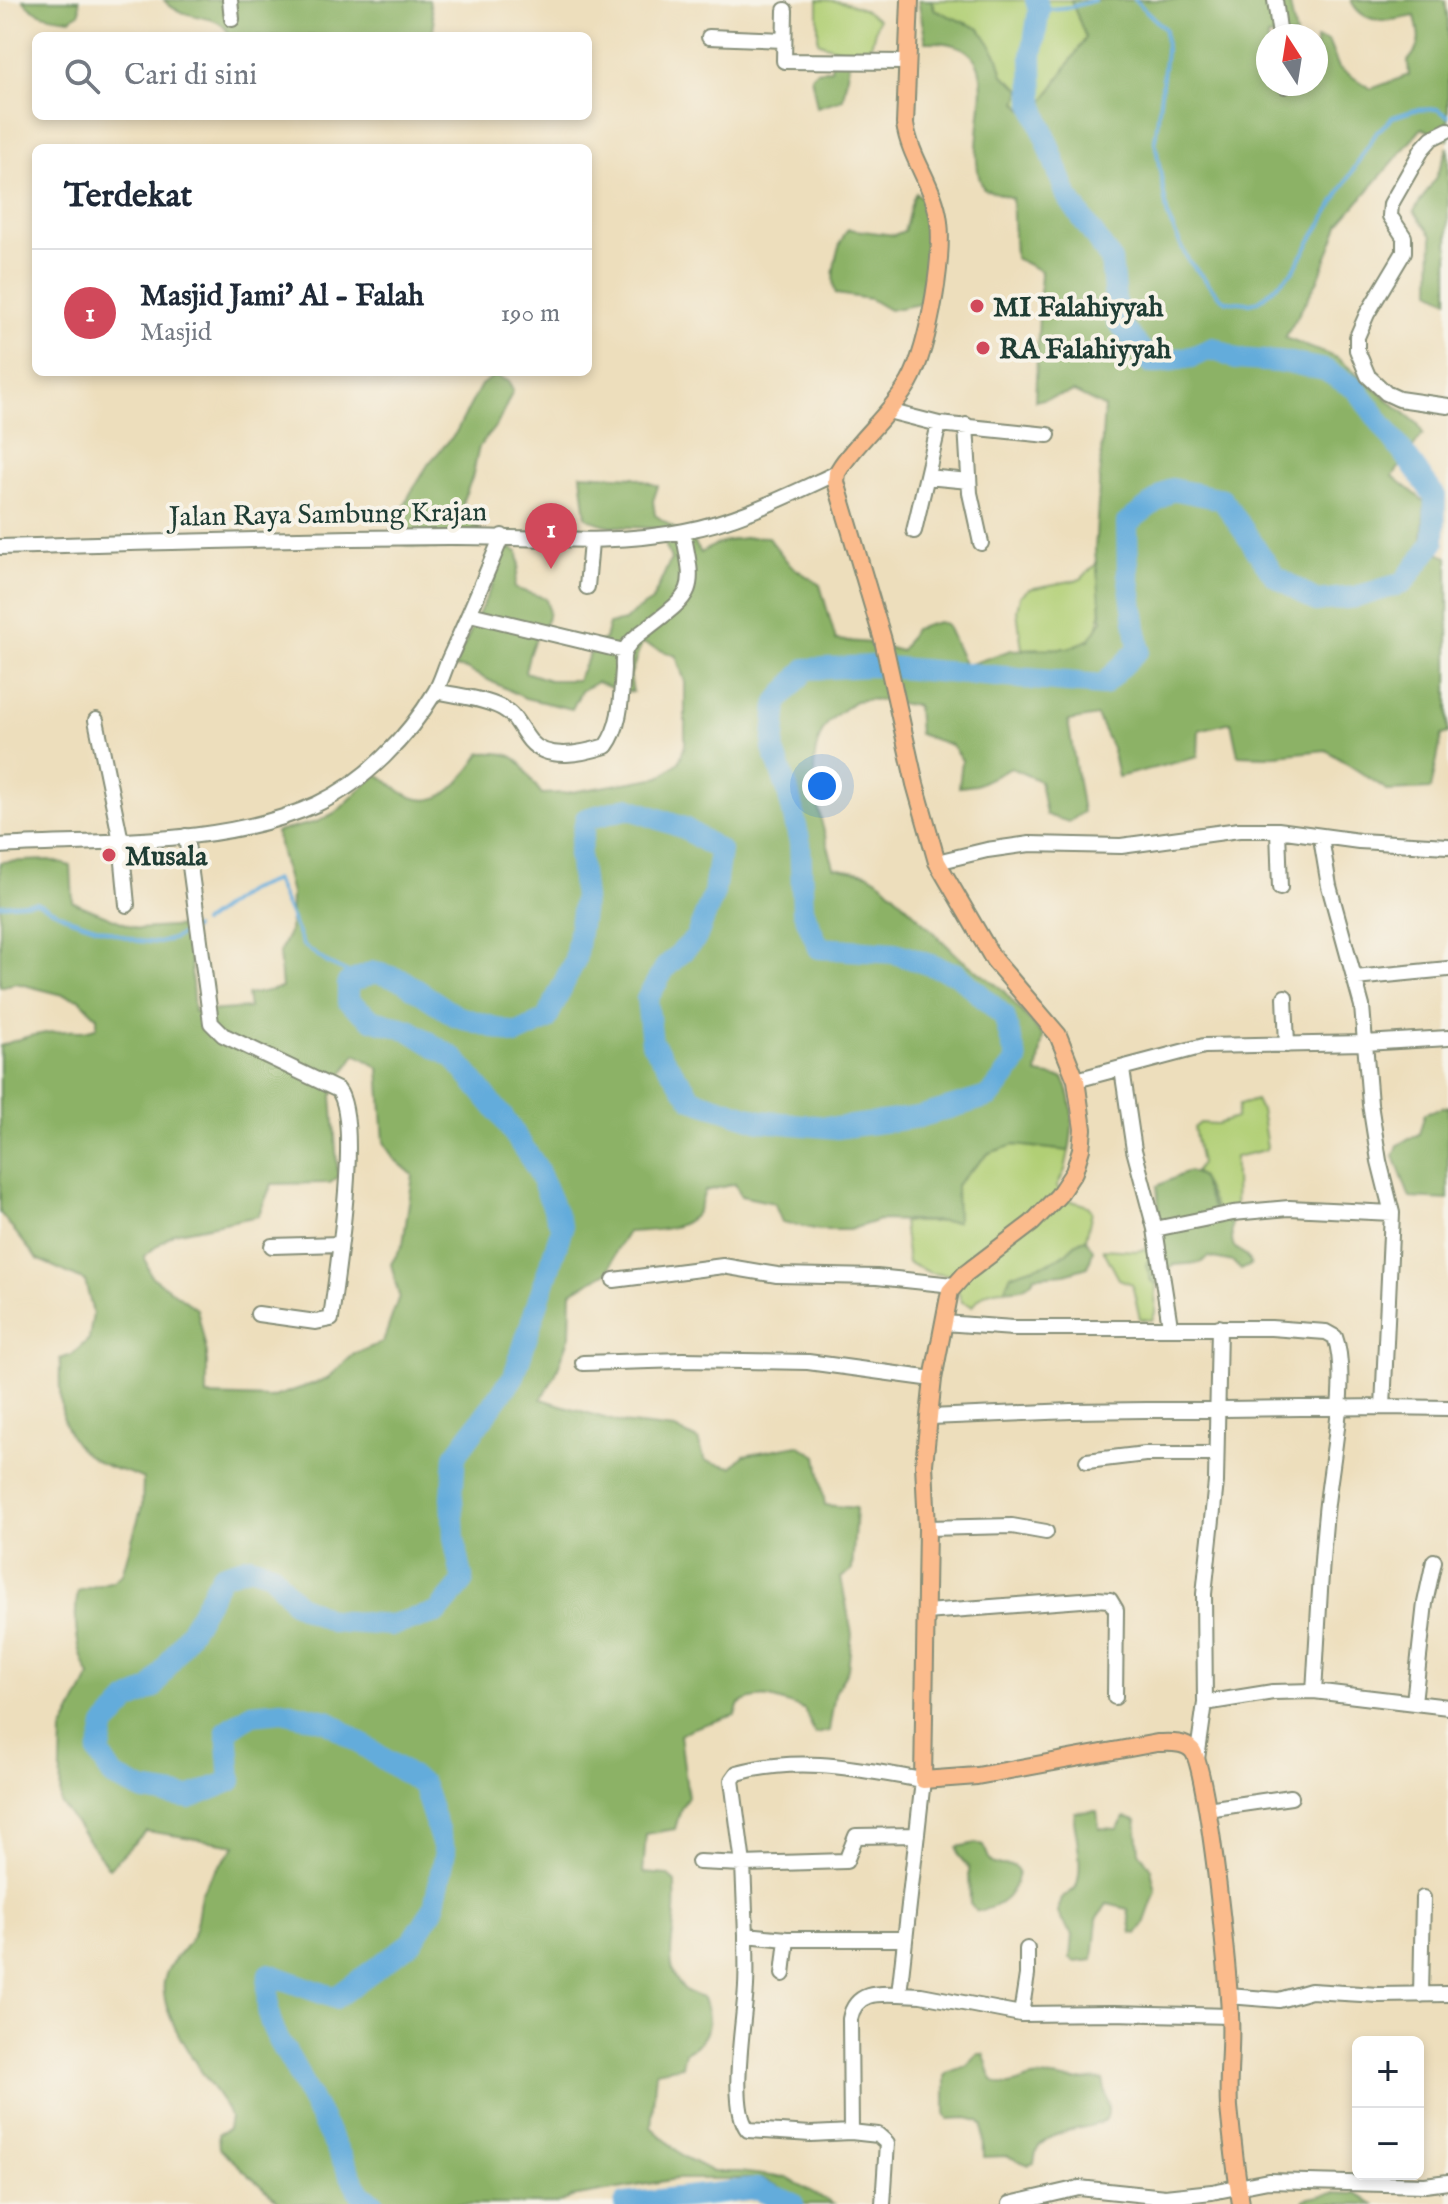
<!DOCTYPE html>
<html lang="id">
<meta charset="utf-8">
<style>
:root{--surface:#fff;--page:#f6f6f7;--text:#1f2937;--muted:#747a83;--line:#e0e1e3;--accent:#d1495b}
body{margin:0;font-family:"IM FELL English",serif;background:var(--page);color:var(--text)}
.controls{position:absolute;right:24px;bottom:24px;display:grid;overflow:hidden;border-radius:12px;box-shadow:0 4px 12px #0003}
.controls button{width:72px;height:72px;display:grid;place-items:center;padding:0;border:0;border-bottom:2px solid var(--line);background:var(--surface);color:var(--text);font:40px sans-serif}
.compass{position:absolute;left:1256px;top:24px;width:72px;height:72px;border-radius:50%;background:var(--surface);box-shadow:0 4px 12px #0003;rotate:348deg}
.you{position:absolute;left:822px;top:786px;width:28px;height:28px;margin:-20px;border:6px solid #fff;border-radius:50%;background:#1a73e8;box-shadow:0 0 0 12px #1a73e833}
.badge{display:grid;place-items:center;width:52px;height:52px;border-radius:50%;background:var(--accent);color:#fff;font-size:26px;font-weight:700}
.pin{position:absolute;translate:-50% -66px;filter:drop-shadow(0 2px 4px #0008)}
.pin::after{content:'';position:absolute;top:42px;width:28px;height:24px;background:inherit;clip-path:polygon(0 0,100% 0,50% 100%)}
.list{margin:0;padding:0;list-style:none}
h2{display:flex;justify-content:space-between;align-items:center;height:104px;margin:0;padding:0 32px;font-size:34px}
h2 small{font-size:26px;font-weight:400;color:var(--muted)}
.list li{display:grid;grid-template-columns:52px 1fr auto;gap:24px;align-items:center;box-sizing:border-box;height:128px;padding:0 32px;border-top:2px solid var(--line)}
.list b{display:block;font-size:30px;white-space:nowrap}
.list p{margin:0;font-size:26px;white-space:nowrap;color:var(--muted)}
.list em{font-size:26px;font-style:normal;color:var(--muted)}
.icon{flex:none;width:44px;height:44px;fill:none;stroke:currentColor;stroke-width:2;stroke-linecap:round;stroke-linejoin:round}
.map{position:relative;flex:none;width:1448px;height:2204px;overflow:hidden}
.search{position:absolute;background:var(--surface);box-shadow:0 4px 12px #0003;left:32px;top:32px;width:560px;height:88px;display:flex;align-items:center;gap:20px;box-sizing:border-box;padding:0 28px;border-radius:12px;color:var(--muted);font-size:30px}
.panel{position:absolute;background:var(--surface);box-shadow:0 4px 12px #0003;left:32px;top:144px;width:560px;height:232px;border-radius:12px}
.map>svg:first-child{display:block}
</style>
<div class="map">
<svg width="1448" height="2204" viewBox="0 0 1448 2204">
<rect width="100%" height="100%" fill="#f7f3e8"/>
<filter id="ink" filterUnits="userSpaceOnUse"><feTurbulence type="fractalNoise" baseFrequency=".0125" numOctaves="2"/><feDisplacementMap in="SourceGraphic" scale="16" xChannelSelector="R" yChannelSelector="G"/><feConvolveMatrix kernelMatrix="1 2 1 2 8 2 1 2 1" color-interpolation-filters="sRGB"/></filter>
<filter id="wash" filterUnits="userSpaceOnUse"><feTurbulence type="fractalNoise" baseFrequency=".006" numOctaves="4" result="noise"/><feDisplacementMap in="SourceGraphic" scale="32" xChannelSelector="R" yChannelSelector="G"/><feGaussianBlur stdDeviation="1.8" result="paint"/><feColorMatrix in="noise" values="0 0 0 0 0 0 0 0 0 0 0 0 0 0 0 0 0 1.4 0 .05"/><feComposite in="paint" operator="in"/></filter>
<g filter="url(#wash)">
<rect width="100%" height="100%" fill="#eddebc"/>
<!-- green -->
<path fill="#b1cf75" stroke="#688654" stroke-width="2" d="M818,0C842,0 858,4 878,19L871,46C851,51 838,51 818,42Z
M931,0H1071L1086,38L1039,109L1025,111L1017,102L1021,89L1003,75L997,55L956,20L935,10Z
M1098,562C1098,596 1114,643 1066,648C1052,650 1037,647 1022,649L1017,610L1020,596L1029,589L1081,579Z
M1256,1100L1261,1110L1267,1147L1265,1150L1235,1157C1234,1181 1238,1199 1232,1223L1223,1221C1211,1206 1209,1185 1195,1172L1201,1164L1194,1128L1200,1123L1217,1124L1236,1118L1239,1105Z
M1013,1145L1069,1151L1065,1170L1057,1187L1072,1201L1088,1206L1092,1211L1086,1239C1070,1243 1069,1254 1055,1261C1041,1267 1025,1270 1011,1275L1005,1289C989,1289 982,1294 972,1306L962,1302L952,1276L931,1273L908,1263L903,1222H956V1185L989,1153Z
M1153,1248L1151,1281L1156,1284L1155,1313L1152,1320L1140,1319L1132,1284L1119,1279L1103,1249L1137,1251Z"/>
<!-- forest -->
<path fill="#8cb266" stroke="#56784d" stroke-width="2" fill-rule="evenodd" d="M23,0H79L80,12L70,19C52,17 34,15 23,0Z
M164,0H429L434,24L432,36H229C222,10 184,24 164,0Z
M918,0H931L935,10L980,29L997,55L1003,75L1021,89L1017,102L1025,111L1039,108L1086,38L1071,0H1289L1296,36H1268V84H1316V39L1328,41L1339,68L1371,89L1409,75L1408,61C1422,46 1420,36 1415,16C1392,21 1363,27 1351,0H1445L1448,21V140L1422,128L1340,223L1318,280L1285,338L1337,358L1418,424L1423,434L1393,476L1425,502L1422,537L1440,554L1448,557V733L1442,735L1431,789L1389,791L1326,750L1267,756L1238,755L1231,722L1199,730L1198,757L1118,777L1112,748L1097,716L1068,721L1083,812L1069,822L1046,815L1040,781L1011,768L976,785L959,787L962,760L951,745L919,734L917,706C899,704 873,696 856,701C851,703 845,709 840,712C793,744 822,823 834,867L867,873L882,882L961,959L1002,989L1043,1036L1037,1074L1063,1078C1075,1101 1074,1126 1069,1151L1014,1145L989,1153L956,1185L957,1222L879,1220L849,1230H819L782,1222L774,1203L741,1196L735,1184L705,1191C702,1199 700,1209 695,1215C679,1232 649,1230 628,1232L616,1251L609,1271L571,1292L570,1336L554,1378L541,1399L621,1423L675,1429L698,1440L705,1461L732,1467L744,1455L798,1445L817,1456L825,1505L856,1508L852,1570L841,1578L852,1634L848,1669L835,1693L829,1731L815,1734L804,1709C778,1702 767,1690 739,1704L735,1715L690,1729L680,1735L688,1797L681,1808L675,1829L646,1834L643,1873L667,1875L675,1882C675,1893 676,1903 675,1914C672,1947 660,1987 703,1998C712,2023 710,2040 685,2052L682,2066L656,2071L651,2127L684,2157L713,2172H739L787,2178L833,2204H803L780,2187L762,2179H676L572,2197L557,2204H373L357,2201L352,2204H281L219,2148L218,2134L228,2129L230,2117L226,2107C207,2079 154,2012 165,1977C169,1961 185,1951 192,1937C198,1924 198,1908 201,1895C204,1882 227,1857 236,1845L146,1831L109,1868L60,1803L62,1731L90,1676C76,1649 73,1620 78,1591L113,1581L122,1574L142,1506L143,1479C131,1472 119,1471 107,1466C58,1447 59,1405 60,1359L72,1355L89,1339L93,1313L85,1281L37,1259L0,1213V1046C19,1038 44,1032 65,1031C77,1030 85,1033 97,1027V1017L79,999L16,983L0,987V862L49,860L71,866L73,902L138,929L188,926L194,1012L249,1008L247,995L282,988L279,953L290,930L291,894L276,832L317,822L338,811L376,774C385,778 388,782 396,788C435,818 460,785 481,753C526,751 517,764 542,794L566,793L660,777L679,762L685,745V682L676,656L642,643L630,676L633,692L611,688L597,682L581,691L572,709L525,698L466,669L454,667L492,585L506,546L518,552L519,566L514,588L545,598C554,617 544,624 535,640C530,649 527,662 525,672L549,680H577L595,644L605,639L609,624L625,621L634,612L652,601L671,559L659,529C632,525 610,531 586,517L581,474L634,477L658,486L653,501L655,515L694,542L701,553C718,540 747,536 768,537L790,565L820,585L836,640L871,643L901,651L914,629L938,622L946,624L965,666L1011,650L1068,648L1089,640L1096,630L1102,620L1095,551L1104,407L1074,392L1035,401L1041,271L1015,258L1012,198L984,189C956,140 1025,38 926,42ZM356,1054L379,1068L384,1142L393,1158L413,1175L403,1244L391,1264L399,1296L383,1342L354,1354L327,1379L271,1398L207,1396V1354L197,1309L151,1276L144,1256L174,1233L258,1216L272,1184L330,1183L338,1177L332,1096L340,1078Z
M833,49L851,51L843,99L817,107L811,76L816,71L831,69Z
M1448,147V300L1431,291L1432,236L1414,211L1435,179Z
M916,193L923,199L927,259L920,304L889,310L870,299L836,294C829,279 837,243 848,229L894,235L904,231C908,221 910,200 916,193Z
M494,376L508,381L513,391L498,423L479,447L472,478L463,500L464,517L480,529C479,533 480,539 477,542C469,552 416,548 404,544L400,516L410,494L429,463L455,434L481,385Z
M1448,1106V1200L1410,1198L1394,1156L1398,1145L1419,1134L1425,1113Z
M1189,1171L1200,1176L1213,1208L1222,1220L1232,1223C1229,1262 1243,1242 1251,1265L1241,1270L1233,1262L1209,1257L1200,1263L1174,1265L1156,1284L1151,1281L1146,1265L1153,1248L1162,1241L1157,1186Z
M1086,1239L1093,1250L1088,1267L1065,1274L1035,1276C1028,1288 1020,1290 1005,1289L1011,1275C1026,1267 1045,1267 1060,1257C1073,1250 1071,1243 1086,1239Z
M1097,1811L1099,1828L1117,1829L1125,1817L1136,1820L1139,1851L1151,1869L1156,1891L1144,1924L1137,1934L1132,1933L1128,1909L1107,1904L1097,1919L1093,1960L1074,1962L1070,1958L1072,1935C1063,1922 1050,1911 1064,1897C1070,1891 1075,1892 1077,1884C1083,1864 1077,1840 1074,1820L1075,1812Z
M976,1843L984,1846C993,1870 990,1863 1014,1866L1018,1871C1015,1895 1000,1908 977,1911L970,1904L969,1868L958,1855L957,1847Z
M978,2054H983C989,2062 987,2077 996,2082C1009,2090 1021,2080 1032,2078C1044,2076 1053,2078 1064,2080C1077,2082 1090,2078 1103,2080C1105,2091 1111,2109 1106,2119C1101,2129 1047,2127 1037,2150C1035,2154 1035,2159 1034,2163L1029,2165L1007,2156L984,2157L983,2125L979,2121L967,2118L948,2119L945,2114V2076L949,2072L966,2066Z
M1334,2193L1356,2194L1374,2204H1303L1304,2199Z"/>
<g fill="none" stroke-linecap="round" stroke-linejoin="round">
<!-- stream -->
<path stroke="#64acdb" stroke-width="4" d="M1135,0L1165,29L1166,52L1155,141L1168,218L1188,260L1218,295L1227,301L1249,303L1259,301L1293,271L1364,152L1377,132L1393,117L1415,110L1437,109L1448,116
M1039,10L1071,7L1095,0
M0,905L36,902L71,919L138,941L159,943L175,938L194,928
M202,923L247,891L275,880L303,945L329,964L359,978"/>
<!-- river -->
<path stroke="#64acdb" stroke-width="22" d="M375,2204L360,2193L300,2079C292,2058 276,2041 270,2020C266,2005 268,1989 269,1974L335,1998L412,1942L434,1908L445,1852L423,1785L327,1721L282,1711L252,1714L227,1731L231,1781L189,1798L144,1791L114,1777L99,1754L105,1726L128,1701L153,1688L195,1623L222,1575L250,1566L271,1573L295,1603L331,1621L391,1625L437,1613L463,1582L454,1538L452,1497L455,1456L514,1376L562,1228L537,1168L502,1116L454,1058L409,1030L371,1019L348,1001V983L374,972L402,980L456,1016L516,1034L546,1020L575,960L584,898L579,854L586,819L628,808L684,828L720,851L714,893L696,938L665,968L647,999L652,1043L692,1099L760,1121L837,1128L919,1117L990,1096L1017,1061L1004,1016L957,974L895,953L819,948L803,910L800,843L787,788L773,749L777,703L806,669L873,666L1103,685L1139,649L1128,573L1127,523L1172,489L1222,499L1274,575L1316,601L1356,597L1403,583L1434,542L1435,496L1356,389L1325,370L1291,363L1236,359L1213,348L1192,357L1152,363L1117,320L1111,260L1067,196L1033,103L1032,56L1039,10L1036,0
M625,2204L757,2189L793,2204"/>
</g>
</g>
<g filter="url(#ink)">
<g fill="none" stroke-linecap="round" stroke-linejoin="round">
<!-- minor casing -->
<g stroke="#868e78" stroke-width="18">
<path id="minor" d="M230,0L232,19
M1275,0L1280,36
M785,10L784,61L907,62
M709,37L784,40
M1285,84V86
M1448,130L1432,138L1423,148L1391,204L1390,216L1404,237V252L1367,314L1357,337V350L1368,376L1386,393L1399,399L1448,406
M888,411L939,424L914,531
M939,424L1048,435
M966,425L970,493L981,543
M927,477L969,481
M0,547C150,542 299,538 448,537C528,536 605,547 684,531C738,521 787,496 837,473
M587,587L591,542
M470,614L624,651
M436,691C457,696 483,698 502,708C516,715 520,729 530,741C548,762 584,753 606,746C622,724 621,694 623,669C623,664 622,655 625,651C628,642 639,634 646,629C696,591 695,592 683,532
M96,720L121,841L127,905
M1278,830L1280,888
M186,836L211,1023L223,1035L338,1090C362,1120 336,1276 331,1319L316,1322L258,1314
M0,846C101,840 223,847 317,804C365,782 408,737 435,692C441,682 444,670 449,659C468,618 485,577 502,536
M937,862L987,850L1030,844L1121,846L1239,830H1278L1359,841L1448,846
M1355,978L1448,969
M1285,997L1287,1045
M1122,1069L1134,1150L1155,1229L1233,1213L1289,1208L1392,1213
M1076,1080L1204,1046L1365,1043L1448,1038
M1155,1229L1170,1326
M272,1246L340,1244
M614,1280L723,1266L777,1275L877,1277L953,1285
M944,1323L1013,1328H1271L1326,1332L1335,1337C1350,1377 1330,1467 1326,1513C1320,1572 1318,1632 1314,1691
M1219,1327L1216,1482L1204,1594L1205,1703L1273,1692L1314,1691L1448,1707
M583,1363L683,1360L808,1362L933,1379
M1383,1407L1448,1408
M930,1417L1071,1411L1383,1407L1392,1213L1379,1161L1370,1104L1362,1006L1329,886L1321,838
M1087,1461L1145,1454H1216
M927,1528L1012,1526L1046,1532
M926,1612L1095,1599L1110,1600L1116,1610L1115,1697
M1414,1702L1425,1603L1434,1561
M1197,1759L1205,1703
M1207,1809L1291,1797
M699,1862L743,1864L732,1780L737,1773C801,1755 859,1769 923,1780L899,1994C877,1993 855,1992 850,2019L851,2132L878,2135L887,2143L883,2204
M746,1935C746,1952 747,1969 746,1986C745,2017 728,2107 748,2130L811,2134L851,2132
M787,1939L746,1935L743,1864L846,1861L856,1836L917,1835
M783,1974L787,1939H905
M899,1994L921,1995L1021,2014L1113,2013L1230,2016
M1421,1995L1423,1898
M1228,1996L1279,2000L1311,1991L1378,1995L1448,1994
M1021,2014L1027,1975V1949
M1010,2204L1079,2188L1165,2197L1212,2192L1268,2181L1425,2185L1448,2182"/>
</g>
<!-- major casing -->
<g stroke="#868e78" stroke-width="20">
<path id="major" d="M910,0L905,124C910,159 935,186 939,222C944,260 927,358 905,389C887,416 861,438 842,465L837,473L836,482L883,640L915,784L937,862L994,960L1058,1035L1076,1080L1083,1129L1081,1149L1074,1172L1058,1196L1032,1223L965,1274L950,1291L933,1379L924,1464L927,1528L923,1780L977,1776L1157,1743C1168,1743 1184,1741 1192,1750C1208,1767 1229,1980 1230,2015C1232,2046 1227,2076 1229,2107C1232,2139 1236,2172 1241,2204"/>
</g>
<!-- minor -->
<use href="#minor" stroke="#fff" stroke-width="14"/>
<!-- major -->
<use href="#major" stroke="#fbbb8c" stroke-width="16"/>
</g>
</g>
<!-- markers -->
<g fill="#d1495b" stroke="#f7f3e8" stroke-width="3">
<circle cx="977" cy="306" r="8"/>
<circle cx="983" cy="348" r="8"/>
<circle cx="109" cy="855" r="8"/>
</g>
<g text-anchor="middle" stroke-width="8" stroke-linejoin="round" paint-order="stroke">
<!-- poi labels -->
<g font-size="28" font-weight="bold" fill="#1f3d34" stroke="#f7f3e8" text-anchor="start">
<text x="993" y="316">MI Falahiyyah</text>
<text x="999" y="358">RA Falahiyyah</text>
<text x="125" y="865">Musala</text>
</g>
<!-- street labels -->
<g font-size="28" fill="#1f3d34" stroke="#f7f3e8">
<text transform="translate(328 513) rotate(-1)" y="10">Jalan Raya Sambung Krajan</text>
</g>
</g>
</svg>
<div class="controls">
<button>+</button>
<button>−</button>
</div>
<svg class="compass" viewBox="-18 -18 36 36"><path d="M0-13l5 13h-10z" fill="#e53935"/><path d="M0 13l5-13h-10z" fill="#747a83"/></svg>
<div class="you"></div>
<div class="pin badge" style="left:551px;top:569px">1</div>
<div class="search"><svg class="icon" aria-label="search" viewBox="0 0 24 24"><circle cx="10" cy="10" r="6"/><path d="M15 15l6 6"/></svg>Cari di sini</div>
<section class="panel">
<h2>Terdekat<small></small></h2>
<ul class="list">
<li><span class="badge">1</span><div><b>Masjid Jami' Al - Falah</b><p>Masjid</p></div><em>190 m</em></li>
</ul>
</section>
</div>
